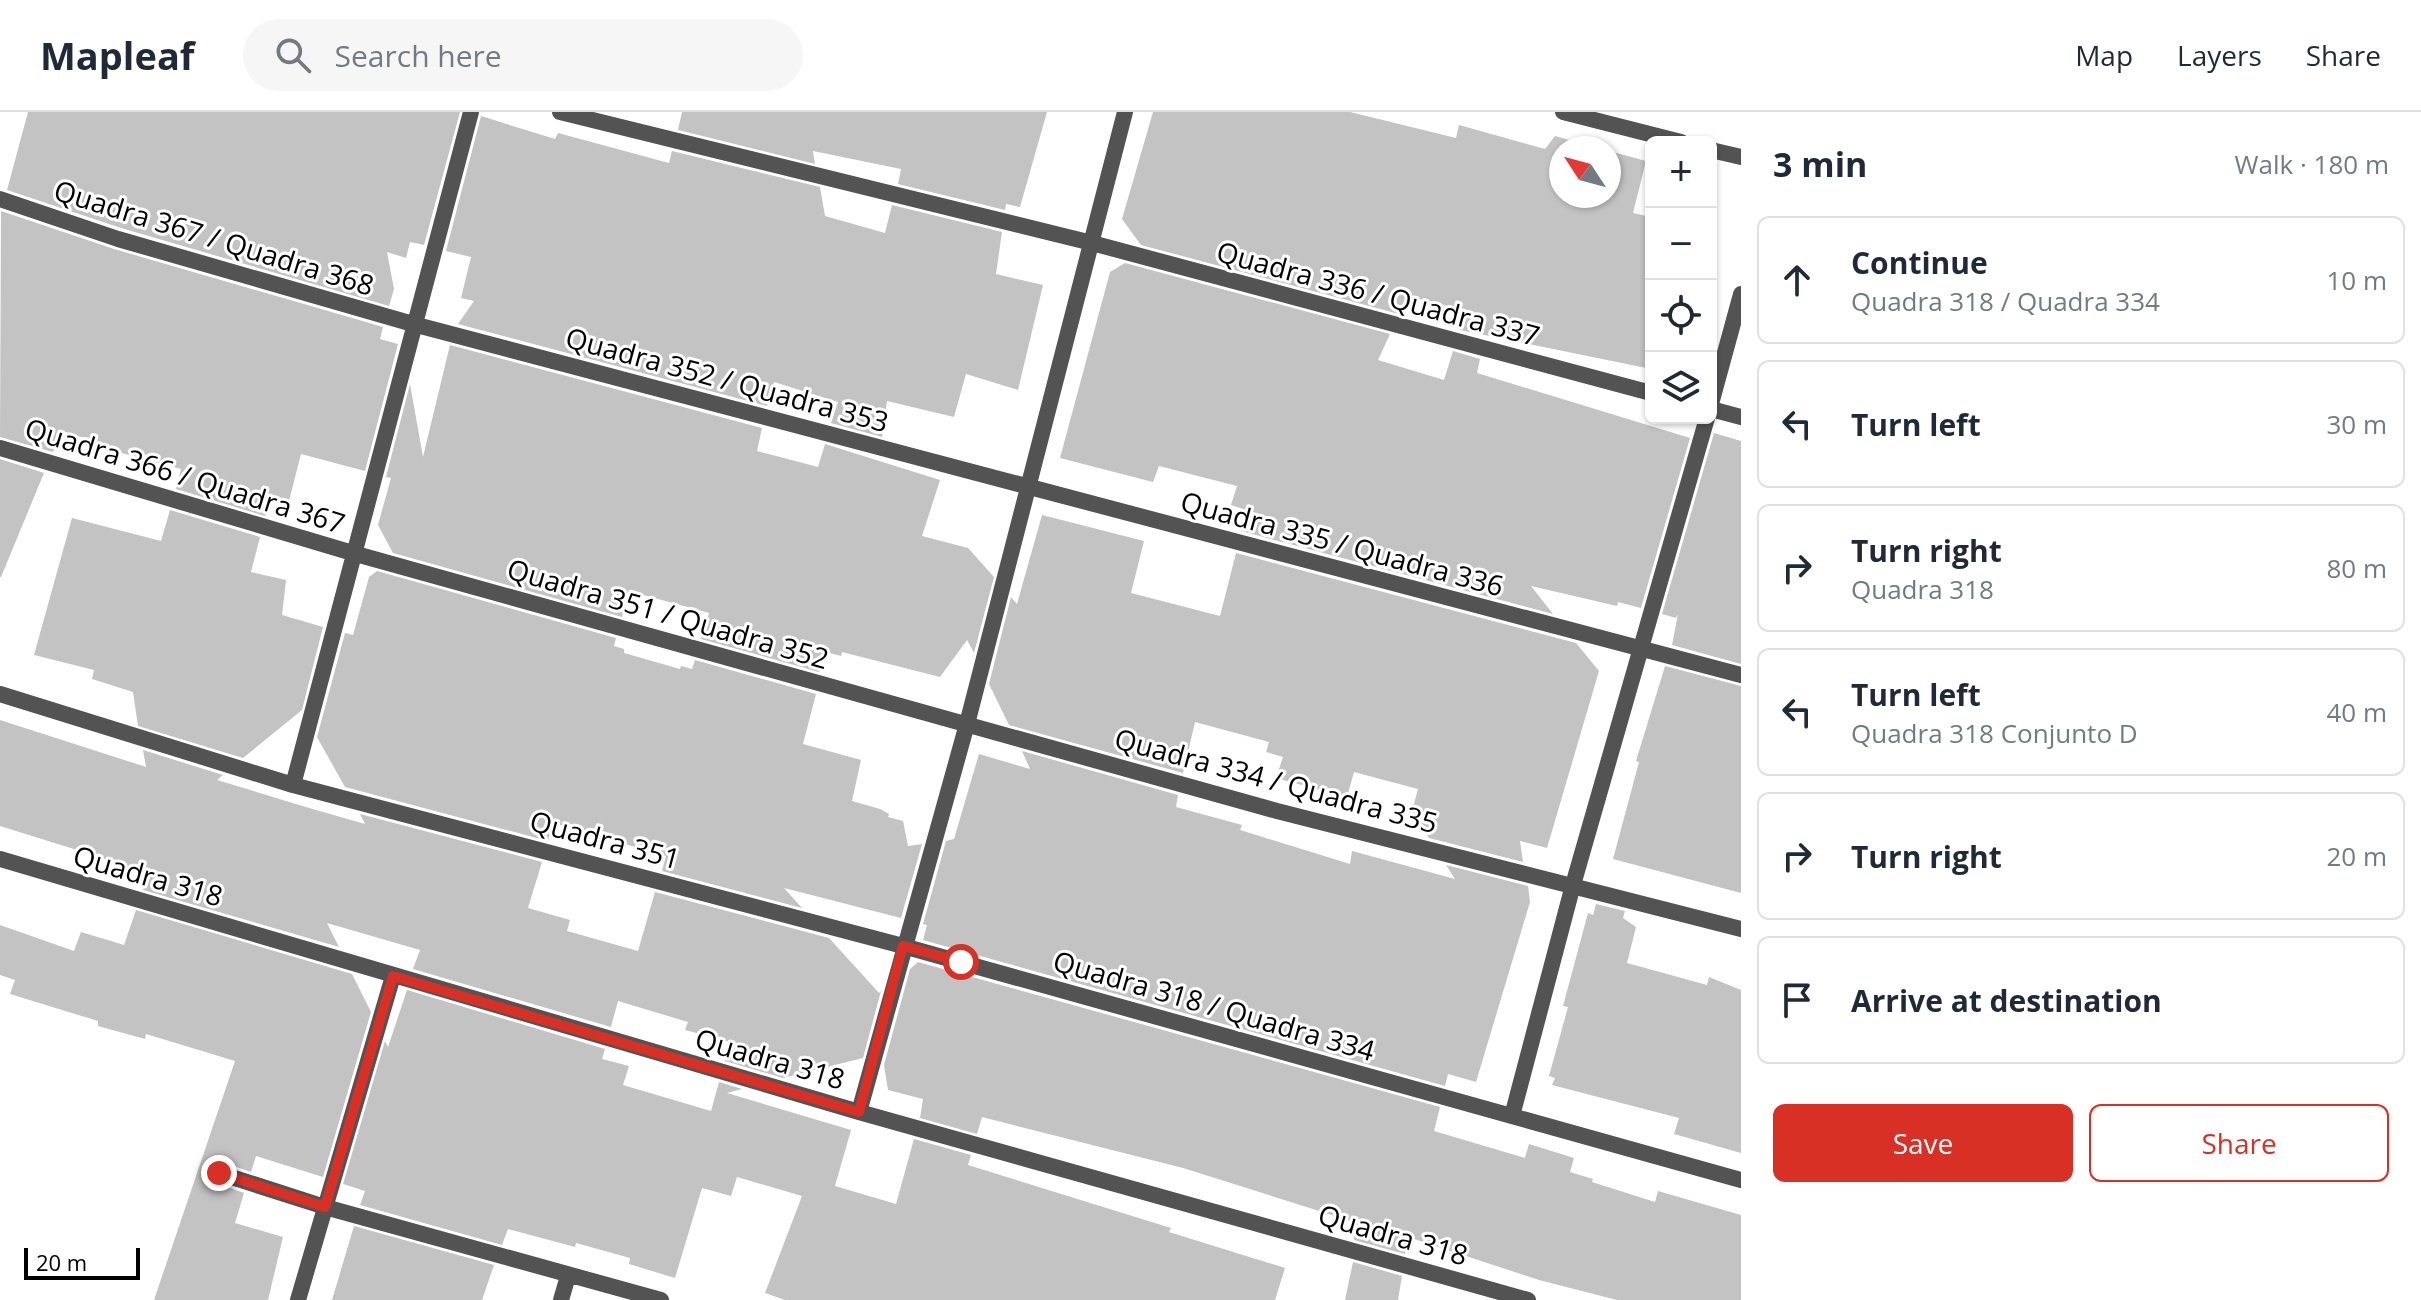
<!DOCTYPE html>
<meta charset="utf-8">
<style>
:root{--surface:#fff;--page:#f6f6f7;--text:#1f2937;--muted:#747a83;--line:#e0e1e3;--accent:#d93025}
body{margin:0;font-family:"Open Sans",sans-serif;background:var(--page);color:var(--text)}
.controls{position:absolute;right:24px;top:24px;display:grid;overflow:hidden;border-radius:12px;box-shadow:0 2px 6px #0004}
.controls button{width:72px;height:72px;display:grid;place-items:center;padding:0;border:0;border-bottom:2px solid var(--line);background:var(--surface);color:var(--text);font:40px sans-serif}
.compass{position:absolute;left:1549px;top:24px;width:72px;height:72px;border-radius:50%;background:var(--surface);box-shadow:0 2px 6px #0004;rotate:306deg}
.scale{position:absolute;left:24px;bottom:20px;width:116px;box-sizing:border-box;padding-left:8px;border:4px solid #000;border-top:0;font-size:22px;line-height:28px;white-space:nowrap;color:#000;-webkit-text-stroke:6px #fff;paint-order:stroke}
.stop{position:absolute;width:24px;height:24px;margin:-18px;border:6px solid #d93025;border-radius:50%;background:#fff}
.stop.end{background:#d93025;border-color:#fff;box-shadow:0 2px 8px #0008}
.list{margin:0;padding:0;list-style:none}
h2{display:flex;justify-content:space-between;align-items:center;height:104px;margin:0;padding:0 32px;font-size:34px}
h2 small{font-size:26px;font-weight:400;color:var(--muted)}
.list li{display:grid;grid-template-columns:52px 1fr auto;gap:24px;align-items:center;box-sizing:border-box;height:128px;margin:0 16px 16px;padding:0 16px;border:2px solid var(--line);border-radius:12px}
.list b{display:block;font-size:30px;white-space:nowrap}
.list p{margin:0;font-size:26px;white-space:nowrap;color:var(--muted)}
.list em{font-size:26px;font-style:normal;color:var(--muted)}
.actions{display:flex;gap:16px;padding:24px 32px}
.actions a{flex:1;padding:18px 0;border:2px solid var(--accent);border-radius:12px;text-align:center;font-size:28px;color:var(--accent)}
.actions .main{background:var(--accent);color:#fff}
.icon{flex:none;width:44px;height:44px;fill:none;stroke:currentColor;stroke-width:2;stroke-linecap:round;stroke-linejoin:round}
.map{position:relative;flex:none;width:1741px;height:1188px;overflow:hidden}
header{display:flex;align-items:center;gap:48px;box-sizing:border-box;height:112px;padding:0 40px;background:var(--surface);border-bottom:2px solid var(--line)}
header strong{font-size:38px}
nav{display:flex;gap:44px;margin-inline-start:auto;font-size:28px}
.search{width:560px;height:72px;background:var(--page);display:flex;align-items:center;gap:20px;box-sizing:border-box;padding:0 28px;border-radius:44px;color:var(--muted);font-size:30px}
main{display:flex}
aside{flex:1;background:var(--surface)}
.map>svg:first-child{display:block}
</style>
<header>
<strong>Mapleaf</strong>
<div class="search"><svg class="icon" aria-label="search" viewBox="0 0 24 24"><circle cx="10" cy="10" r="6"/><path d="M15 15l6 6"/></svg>Search here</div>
<nav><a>Map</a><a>Layers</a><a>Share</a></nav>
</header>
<main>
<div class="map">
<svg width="1741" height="1188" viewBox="0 0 1741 1188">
<rect width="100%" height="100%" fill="#fff"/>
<!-- building -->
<path fill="#c3c3c3" d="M28,0H460L424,133L410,130L406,146L387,140L394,177L389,194L121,116L7,78Z
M682,0H1047L1020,95L1006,92L1005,98L898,72L901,57L813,39L815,52L678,18Z
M1153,0H1350L1456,26L1459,13L1545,37L1555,24L1598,36H1561V84H1609V39L1646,49L1633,101L1651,105V257L1460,218L1463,206L1459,205L1460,197L1407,184L1399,202L1141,133L1122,107Z
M481,4L555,27L558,21L669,51L672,39L820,75L825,104L885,121L892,93L1002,120L996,162L1043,173L1018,278L966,262L954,305L887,289L882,325L831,311L838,290L774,270L767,294L458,212L474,189L461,186L471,145L446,139Z
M1,99L114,137L383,215L380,227L398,232L365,359L301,342L289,389L270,384L265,404L176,377L181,357L92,333L93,329L62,319L53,340L0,325Z
M1125,151L1390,222L1378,248L1444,268L1453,239L1480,247L1477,261L1690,326L1641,496L1618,490L1617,494L1531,474L1553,502L1241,419L1246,398L1231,393L1237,374L1159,354L1153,370L1060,346L1110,160Z
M450,233L762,316L757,339L818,355L825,332L940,368L922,424L968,436L994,465L974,541L967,528L940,565L842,540L841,544L822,539L819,560L701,527L709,501L629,479L622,505L393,441L378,413L391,366L386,365L410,272L423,345Z
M1714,321L1741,329V552L1672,533L1678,502L1676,506L1662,502Z
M0,347L44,361L1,465H0Z
M170,398L260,425L251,460L286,468L282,503L323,515L302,598L243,646L138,614L133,580L92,567L94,558L34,543L72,406L161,429Z
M1042,403L1144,429L1131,481L1220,504L1236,441L1576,531L1599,559L1547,736L1520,729L1523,750L1429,726L1412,699L1418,677L1354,660L1347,685L1276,666L1283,645L1266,640L1269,630L1195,610L1183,661L1009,613L989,572L1011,485L1017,492Z
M377,459L616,526L614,534L624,537V541L680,557L681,554L692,557L695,548L816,582L803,632L861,648L852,689L880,697L889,702L888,705L903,709L908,734L922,732L901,806L784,776L802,796L662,759L666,744L553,711L548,729L345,675L317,625L345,521L353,523L369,465Z
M1665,554L1741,574V781L1613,747L1639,650L1636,649Z
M0,608L146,655L143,638L223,663L217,668L309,696L365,712L360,702L542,750L528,796L570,808L567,819L638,839L655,780L829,826L879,881L881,879L863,946L783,966L725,949L730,930L685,918L688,910L618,889L611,915L413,857L420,838L327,811L339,835L143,778L147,764L128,757L125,753L0,714Z
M1022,639L1178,683L1176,695L1242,713L1240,718L1350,752L1352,739L1455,767L1446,753L1528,774L1530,790L1476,970L1448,962L1445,974L923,828L927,813L923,812L946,729L954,727L979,642L1030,657Z
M1596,792L1625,799L1623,806L1636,815L1627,851L1707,873L1709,865L1741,878V1041L1674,1022L1679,1006L1552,973L1555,966L1549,964L1568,895L1563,894L1588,801L1593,803Z
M136,798L352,862L371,900L323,1065L256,1044L251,1060L222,1050L209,1057L211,1069L244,1081L235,1111L283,1125L268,1188H154L235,949L146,922L145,927L98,914V909L10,882L15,868L0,863V813L74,839L81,820L124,833Z
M918,850L1440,995L1434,1019L1525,1046L1529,1032L1574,1046L1570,1060L1593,1067L1592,1070L1655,1090L1658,1079L1741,1103V1188H1617L1539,1168L1408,1125L1405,1142L1354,1128V1110L1183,1056L982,1005L977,1022L920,1006L923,987L888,978L884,953L910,857Z
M407,878L605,937L602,947L629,954L623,973L711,999L719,970L742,977L727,981L851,1018L835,1074L896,1092L914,1027L971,1043L968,1053L1171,1116L1169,1120L1285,1156L1275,1188H785L765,1181L802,1084L737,1065L731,1084L702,1076L675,1166L629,1152L630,1146L576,1131L575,1135L508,1117L502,1133L360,1093L365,1079L343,1072L385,929L388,935Z
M354,1114L494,1153L482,1188H332Z
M1353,1150L1402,1164L1398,1188H1345Z"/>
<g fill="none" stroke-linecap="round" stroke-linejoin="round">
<!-- street -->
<path stroke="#535353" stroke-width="16" d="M560,0L1092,131L1651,281
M1563,0L1681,30
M1711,38L1741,45
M0,87L118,127L413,212L1741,563
M1711,292L1741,182
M1711,297L1741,305
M0,336L356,442L1277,699L1741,817
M0,582L293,673L903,834L1741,1068
M293,673L471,0
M0,747L859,1000L1528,1188
M859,1000L967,612L1125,0
M1512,1004L1573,773L1707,306
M219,1061L325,1095L661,1188
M298,1188L393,864
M561,1188L568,1164"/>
</g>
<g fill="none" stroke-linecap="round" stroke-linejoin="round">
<!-- route -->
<path stroke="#d93025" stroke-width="10" d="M219,1061L325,1095L393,864L859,1000L903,834L961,850"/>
</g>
<g text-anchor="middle" stroke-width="6" stroke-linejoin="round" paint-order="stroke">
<!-- street labels -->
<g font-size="28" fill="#000" stroke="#fff">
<text transform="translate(214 126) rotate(17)" y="10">Quadra 367 / Quadra 368</text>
<text transform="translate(1378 182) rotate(15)" y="10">Quadra 336 / Quadra 337</text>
<text transform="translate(727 268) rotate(15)" y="10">Quadra 352 / Quadra 353</text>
<text transform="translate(185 364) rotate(17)" y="10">Quadra 366 / Quadra 367</text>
<text transform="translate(1342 432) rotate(15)" y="10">Quadra 335 / Quadra 336</text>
<text transform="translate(668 502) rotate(16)" y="10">Quadra 351 / Quadra 352</text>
<text transform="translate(1276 669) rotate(15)" y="10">Quadra 334 / Quadra 335</text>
<text transform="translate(605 728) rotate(15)" y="10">Quadra 351</text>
<text transform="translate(148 764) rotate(16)" y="10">Quadra 318</text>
<text transform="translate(1214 894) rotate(16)" y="10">Quadra 318 / Quadra 334</text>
<text transform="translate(770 947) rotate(16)" y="10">Quadra 318</text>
<text transform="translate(1393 1123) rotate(16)" y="10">Quadra 318</text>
</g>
</g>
</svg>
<div class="controls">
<button>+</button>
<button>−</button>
<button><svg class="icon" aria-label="locate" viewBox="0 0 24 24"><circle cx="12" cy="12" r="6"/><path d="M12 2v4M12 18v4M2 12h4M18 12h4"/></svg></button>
<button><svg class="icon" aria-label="layers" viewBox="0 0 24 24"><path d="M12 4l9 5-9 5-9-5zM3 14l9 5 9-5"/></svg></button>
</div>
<svg class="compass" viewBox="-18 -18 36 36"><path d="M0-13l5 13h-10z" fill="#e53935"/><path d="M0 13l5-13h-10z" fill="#747a83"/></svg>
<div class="scale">20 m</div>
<div class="stop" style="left:961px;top:850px"></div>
<div class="stop end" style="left:219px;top:1061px"></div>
</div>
<aside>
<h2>3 min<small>Walk · 180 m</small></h2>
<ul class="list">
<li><svg class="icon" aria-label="ahead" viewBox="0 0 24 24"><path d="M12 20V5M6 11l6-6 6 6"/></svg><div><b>Continue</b><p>Quadra 318 / Quadra 334</p></div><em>10 m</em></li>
<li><svg class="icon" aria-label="left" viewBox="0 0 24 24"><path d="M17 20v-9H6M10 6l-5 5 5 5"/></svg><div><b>Turn left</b></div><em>30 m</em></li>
<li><svg class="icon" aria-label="right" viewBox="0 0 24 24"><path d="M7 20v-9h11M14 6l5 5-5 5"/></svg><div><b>Turn right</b><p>Quadra 318</p></div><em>80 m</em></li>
<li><svg class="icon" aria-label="left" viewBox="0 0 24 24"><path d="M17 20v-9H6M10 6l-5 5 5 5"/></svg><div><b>Turn left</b><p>Quadra 318 Conjunto D</p></div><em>40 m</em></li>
<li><svg class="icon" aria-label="right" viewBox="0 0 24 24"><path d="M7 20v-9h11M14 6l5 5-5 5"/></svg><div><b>Turn right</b></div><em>20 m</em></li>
<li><svg class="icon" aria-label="arrive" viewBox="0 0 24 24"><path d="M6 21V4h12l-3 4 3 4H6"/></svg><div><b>Arrive at destination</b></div></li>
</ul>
<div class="actions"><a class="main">Save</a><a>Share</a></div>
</aside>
</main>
